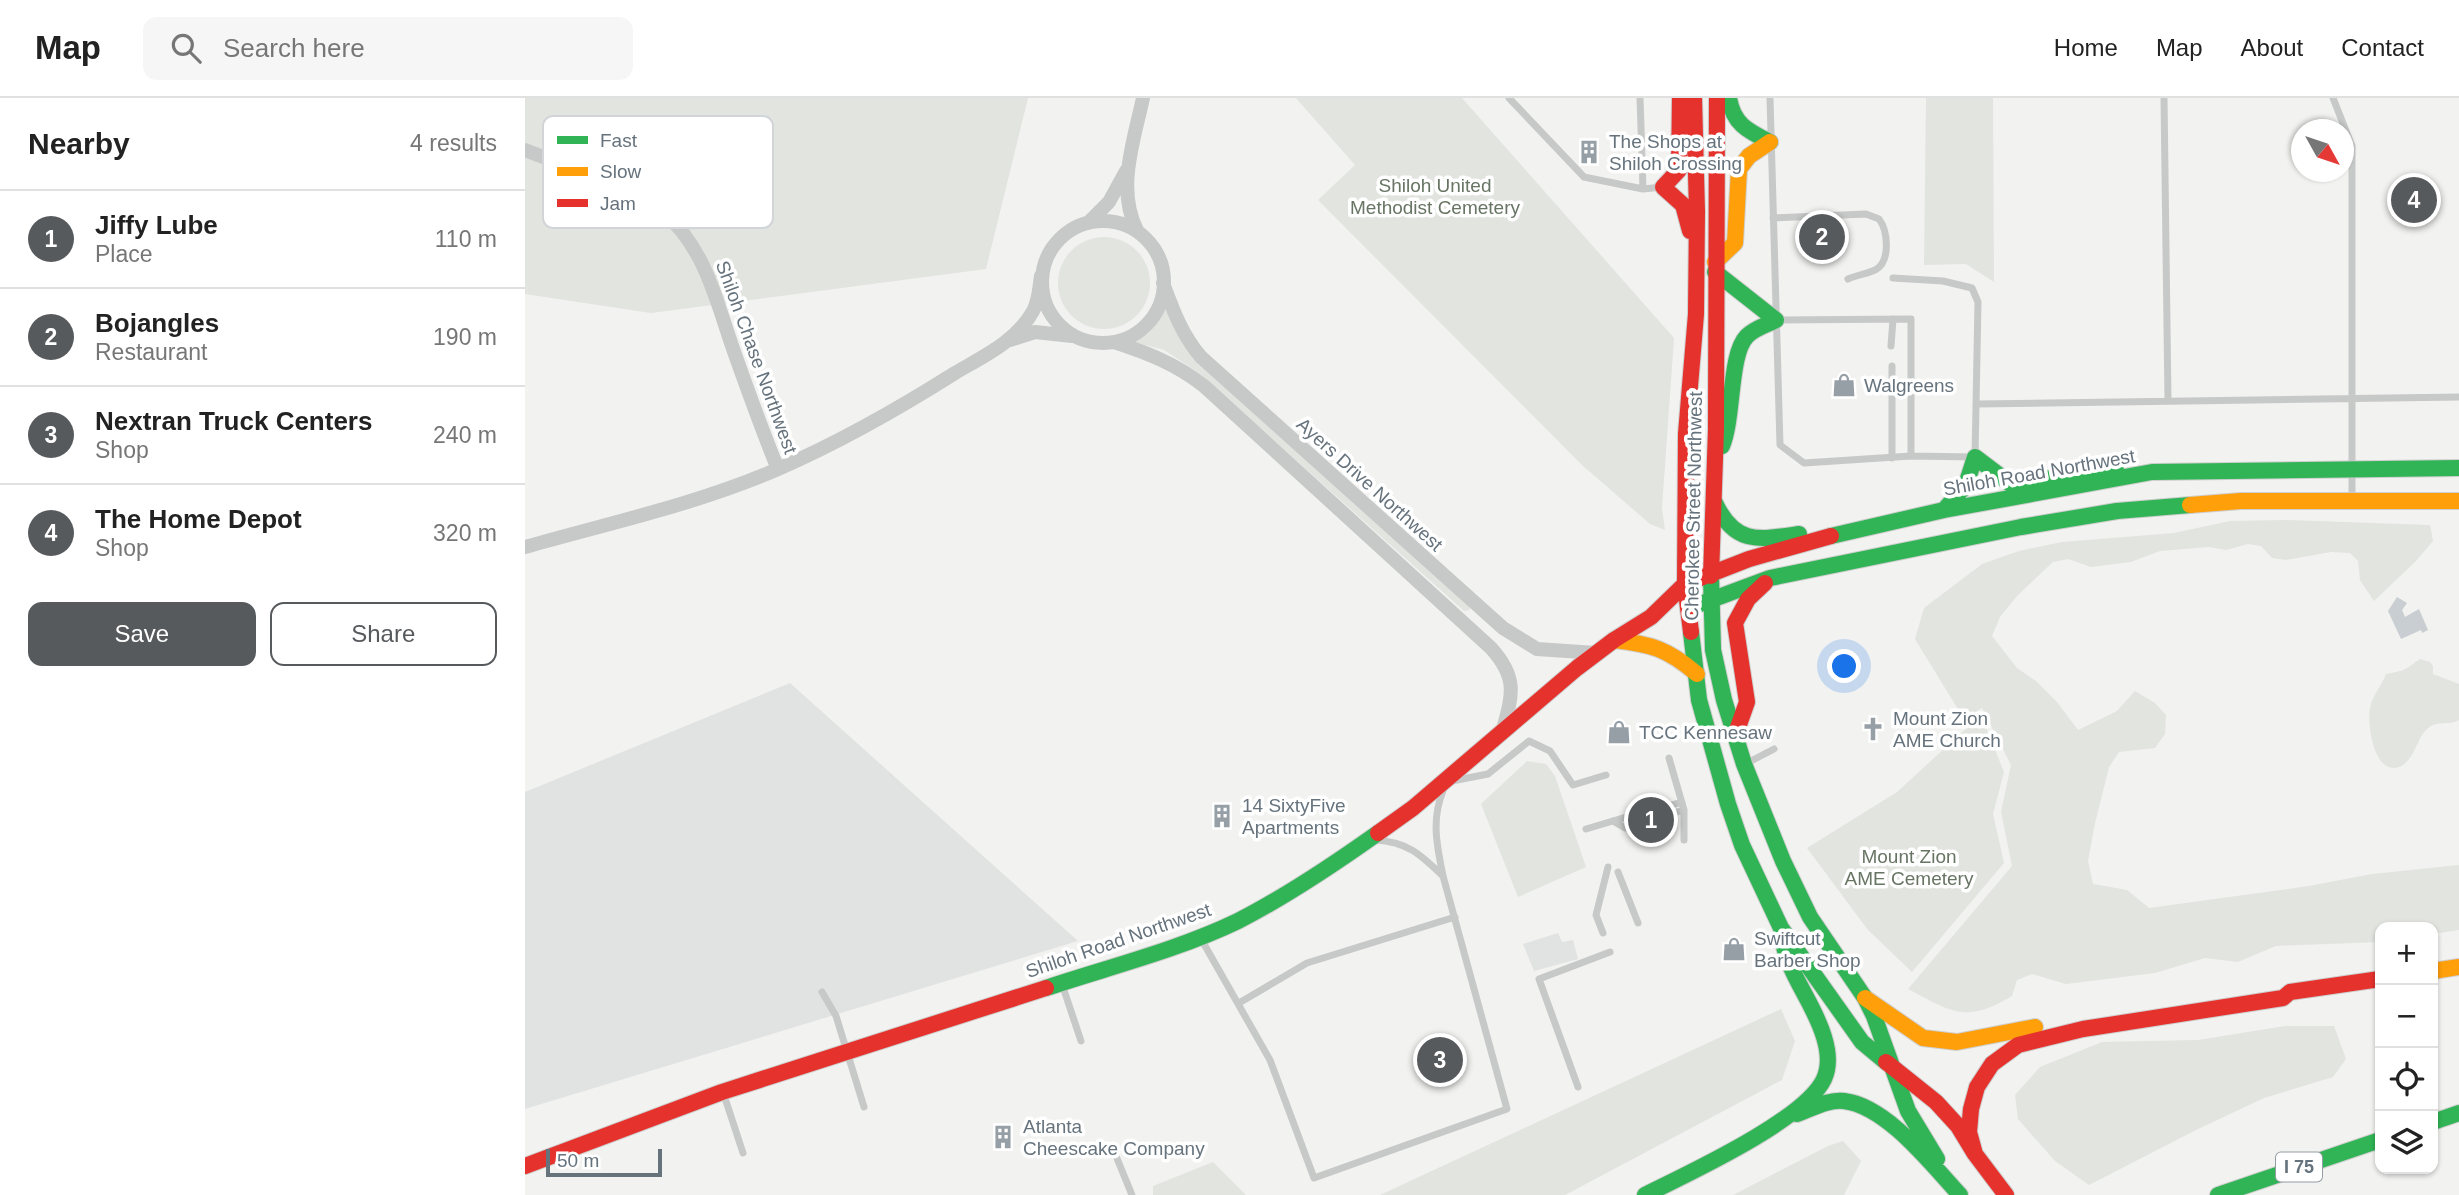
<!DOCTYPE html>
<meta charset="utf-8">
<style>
:root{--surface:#fff;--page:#f6f6f6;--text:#222;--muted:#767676;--line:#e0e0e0;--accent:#575a5d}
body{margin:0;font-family:Arial,sans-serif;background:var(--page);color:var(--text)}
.controls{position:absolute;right:21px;bottom:21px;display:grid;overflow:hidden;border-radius:14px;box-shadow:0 2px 5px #0004}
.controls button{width:63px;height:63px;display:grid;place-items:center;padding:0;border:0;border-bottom:2px solid var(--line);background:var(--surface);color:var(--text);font:35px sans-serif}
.compass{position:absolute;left:1766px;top:21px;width:63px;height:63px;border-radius:50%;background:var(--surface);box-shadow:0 2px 5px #0004;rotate:130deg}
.scale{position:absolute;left:21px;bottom:18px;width:116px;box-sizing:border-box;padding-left:7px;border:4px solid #66737d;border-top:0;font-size:19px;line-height:24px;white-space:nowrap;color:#66737d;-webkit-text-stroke:5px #fff;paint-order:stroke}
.you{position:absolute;left:1320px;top:569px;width:24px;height:24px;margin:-18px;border:5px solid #fff;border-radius:50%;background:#1a73e8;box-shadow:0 0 0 10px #1a73e833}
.badge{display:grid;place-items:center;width:46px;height:46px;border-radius:50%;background:var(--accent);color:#fff;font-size:23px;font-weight:700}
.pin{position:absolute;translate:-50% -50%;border:4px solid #fff;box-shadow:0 2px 7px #0006}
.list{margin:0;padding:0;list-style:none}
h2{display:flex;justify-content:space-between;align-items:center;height:91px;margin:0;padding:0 28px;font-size:30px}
h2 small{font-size:23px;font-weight:400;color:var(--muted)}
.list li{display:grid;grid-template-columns:46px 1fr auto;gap:21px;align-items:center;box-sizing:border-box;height:98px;padding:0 28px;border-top:2px solid var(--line)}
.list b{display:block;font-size:26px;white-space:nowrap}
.list p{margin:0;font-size:23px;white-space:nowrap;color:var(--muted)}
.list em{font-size:23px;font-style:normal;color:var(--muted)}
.actions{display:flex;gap:14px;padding:21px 28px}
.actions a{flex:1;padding:16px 0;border:2px solid var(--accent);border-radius:14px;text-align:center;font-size:24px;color:var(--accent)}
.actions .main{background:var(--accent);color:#fff}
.icon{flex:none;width:38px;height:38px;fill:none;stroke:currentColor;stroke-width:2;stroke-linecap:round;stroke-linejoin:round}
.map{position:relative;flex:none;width:1934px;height:1097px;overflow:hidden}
header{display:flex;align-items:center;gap:42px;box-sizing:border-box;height:98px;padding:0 35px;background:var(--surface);border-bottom:2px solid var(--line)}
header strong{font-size:33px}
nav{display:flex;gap:38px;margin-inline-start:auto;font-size:24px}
.search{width:490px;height:63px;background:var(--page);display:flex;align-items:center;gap:18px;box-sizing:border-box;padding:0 24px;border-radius:14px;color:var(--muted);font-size:26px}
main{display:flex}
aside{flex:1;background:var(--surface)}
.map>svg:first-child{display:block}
</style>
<header>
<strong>Map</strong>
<div class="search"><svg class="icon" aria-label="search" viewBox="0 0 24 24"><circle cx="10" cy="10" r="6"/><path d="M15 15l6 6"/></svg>Search here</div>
<nav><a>Home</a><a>Map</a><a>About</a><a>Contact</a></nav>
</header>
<main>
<aside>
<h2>Nearby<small>4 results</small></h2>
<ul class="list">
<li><span class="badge">1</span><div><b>Jiffy Lube</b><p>Place</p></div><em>110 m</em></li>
<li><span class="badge">2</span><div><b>Bojangles</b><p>Restaurant</p></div><em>190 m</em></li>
<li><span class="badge">3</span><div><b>Nextran Truck Centers</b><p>Shop</p></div><em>240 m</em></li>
<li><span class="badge">4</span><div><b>The Home Depot</b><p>Shop</p></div><em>320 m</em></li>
</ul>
<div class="actions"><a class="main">Save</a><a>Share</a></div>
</aside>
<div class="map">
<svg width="1934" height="1097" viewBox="0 0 1934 1097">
<rect width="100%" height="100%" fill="#f2f2f1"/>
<!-- built -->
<path fill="#e1e2e2" d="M265,585L553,843L0,1011V694Z
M1033,835L1037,844L1048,842L1053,861L1009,873L998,846Z"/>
<!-- green -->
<path fill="#e2e4df" d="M0,0H503L461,171L126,215L0,196Z
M771,0H937L1149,240L1137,410L1140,432L1125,426L1057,367L793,102L830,67Z
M1401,0H1468L1469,184L1441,166L1399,167Z
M533 185a46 46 0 1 1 92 0a46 46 0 1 1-92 0Z
M642,208L648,228L659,248L944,508L945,512L939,513L674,275L639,252L609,244L629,228Z
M1763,422L1905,427L1908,443L1891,463L1849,503L1835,482L1833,463L1825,455L1806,454L1761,462L1747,460L1736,448L1723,446L1701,452L1684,449L1635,453L1606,464L1566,469L1543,461L1528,464L1492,498L1475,519L1467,538L1492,570L1511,583L1532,604L1553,632L1592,613L1610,593L1630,605L1641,617L1640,636L1630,650L1594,654L1584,669L1570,725L1563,763L1568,786L1602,792L1624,810L1784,788L1847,776L1934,767V832L1908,836V829H1855V844L1751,848L1713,864L1680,860L1630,875L1541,886L1507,876L1492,882L1487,898C1440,926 1427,914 1383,891L1487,768L1476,714L1486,667L1457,610L1439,621L1390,541L1399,510L1457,466L1494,453L1537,444L1649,435L1705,423Z
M1895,561L1905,564L1908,568V576L1934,586V622C1924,628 1913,622 1903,630C1891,640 1890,663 1874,669C1849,678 1842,626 1845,610C1847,598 1857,587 1861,576C1882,572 1879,572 1895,561Z
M1456,617L1479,674L1468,716L1479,765L1387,874L1343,832L1282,750L1372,694Z
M1002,663L1021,666L1030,678L1061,769L993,799L956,706Z
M1256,911L1270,943L1257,982L1040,1097H855Z
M1760,928H1809L1821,961L1808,979L1739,1000L1673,1031L1564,1087L1530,1063L1493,1021L1490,997L1515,969L1577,944L1673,942Z
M1318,1043L1336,1063L1319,1097H1208L1303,1048Z
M688,1064L721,1097H628V1088Z"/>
<!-- water -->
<path fill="#c8ced1" d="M1872,499L1882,505L1877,512L1880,519L1894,511L1903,532L1897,535L1896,532L1876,541L1863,513Z"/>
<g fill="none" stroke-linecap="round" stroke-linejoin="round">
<!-- fast casing -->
<g stroke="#cfcfcf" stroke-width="18">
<path id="fast" d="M1204,0C1208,26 1223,33 1245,44
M1190,174L1251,222C1242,227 1230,230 1222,238C1204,256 1209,319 1197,348
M1190,405C1210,447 1233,442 1274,436
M1419,412L1441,387L1450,359L1487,387L1585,369L1591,372
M1306,438L1419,412L1627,374L1934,370
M1186,478L1188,552L1199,602L1219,666L1258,763L1285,819L1340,900L1349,918L1383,1013L1412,1061
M1175,506L1245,480L1496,429L1592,413L1665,407
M1166,534L1174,602L1203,706L1217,747L1256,830L1337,944L1361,964
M521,890C584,869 653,852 713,823C762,798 808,767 853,735
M1272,1016C1286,1011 1303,1001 1319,1003C1362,1008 1407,1067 1435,1097
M1908,1024L1934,1015
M1120,1097C1162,1076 1280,1022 1299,981C1305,968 1303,952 1299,939C1287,899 1259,874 1256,830
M1693,1097L1855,1042"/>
</g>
<!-- slow casing -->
<g stroke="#cfcfcf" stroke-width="18">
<path id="slow" d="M1190,164L1210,145L1214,71L1224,58L1245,44
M1665,407L1716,403H1934
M1089,542C1126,546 1143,551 1172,576
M1908,873L1934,869
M1340,900L1398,940L1432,944L1510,929"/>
</g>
<!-- jam casing -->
<g stroke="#cfcfcf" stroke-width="18">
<path id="jam" d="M1155,0L1154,72L1138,89L1158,107L1165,133
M1186,478L1191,331L1192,0
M1166,534L1160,486L1161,336L1171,216L1172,113L1169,0
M1211,635L1222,604L1210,525L1223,501L1240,485
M853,735L888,710L1052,570L1089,542L1126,519L1160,486L1224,461L1306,438
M1361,964L1411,1004L1433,1028L1450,1056L1481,1097
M1450,1056L1444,1034L1446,1011L1452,989L1467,966L1493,947L1558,931L1758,900L1765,894L1855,881
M0,1068L197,994L521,890"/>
</g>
<!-- lane -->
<path stroke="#c7c8c8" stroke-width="7" d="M984,0L1059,79L1118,91
M1115,0L1118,91L1137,89
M1245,0L1255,347L1279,365L1386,358L1450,359L1453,204L1447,190L1418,183L1368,180
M1639,0L1643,303
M1808,0L1827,48V401
M1248,120L1341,116L1354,121C1363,133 1366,164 1350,172C1341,176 1332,177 1323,181
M1252,222L1386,221V358
M1366,248L1368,221
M1452,306L1934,299
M1367,360V268
M1144,660L1159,712V742
M1222,665L1249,651
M927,683L963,676L1004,643L1025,653L1048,687L1081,677
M1139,709L1157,704
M1142,717L1159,712
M1088,723L1100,730L1111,727
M1061,731L1108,717
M850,742C883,744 895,756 918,778
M1093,774L1113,825
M1078,835L1071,817L1083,769
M675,839L745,962L789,1080L982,1011L918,778C912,748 906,722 918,693
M537,886L556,943
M297,894L311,918L339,1009
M714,905L782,865L930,819
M1053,989L1014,881L1085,854
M198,994L218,1055
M591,1058L607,1097"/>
<!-- street -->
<path stroke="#c7c8c8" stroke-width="14" d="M0,52C40,68 108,89 140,116C183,153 193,211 212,262C225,298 238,335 253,371
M517 184a61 61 0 1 1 122 0a61 61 0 1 1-122 0Z
M565,123L584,104L601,73
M612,132C591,92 609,42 618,0
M638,185C648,212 657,237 676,259L978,530L1012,551L1071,555
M485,242L510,234L547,238
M589,244C623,255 651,266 679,288L966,550C994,581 987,598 977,635
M0,449C84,425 173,406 253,371C315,344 373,311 430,275C457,259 492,243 508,213C514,203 514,190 516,178"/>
<!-- fast -->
<use href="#fast" stroke="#30b455" stroke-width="16"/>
<!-- slow -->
<use href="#slow" stroke="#ff9f0a" stroke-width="16"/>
<!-- jam -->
<use href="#jam" stroke="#e5322d" stroke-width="16"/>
</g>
<!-- icons -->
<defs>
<g id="building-bare" transform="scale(1.89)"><path d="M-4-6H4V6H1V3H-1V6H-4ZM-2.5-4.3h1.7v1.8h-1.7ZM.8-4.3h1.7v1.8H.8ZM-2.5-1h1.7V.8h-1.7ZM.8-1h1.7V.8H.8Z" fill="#979fa6" stroke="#fff" stroke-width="2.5" paint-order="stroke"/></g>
<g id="shop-bare" transform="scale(1.89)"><path d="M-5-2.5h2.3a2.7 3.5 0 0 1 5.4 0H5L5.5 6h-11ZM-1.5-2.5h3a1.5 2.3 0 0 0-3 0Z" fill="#979fa6" stroke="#fff" stroke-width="2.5" paint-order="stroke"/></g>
<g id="church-bare" transform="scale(1.89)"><path d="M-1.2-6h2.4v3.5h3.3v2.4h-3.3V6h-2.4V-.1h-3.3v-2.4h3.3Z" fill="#979fa6" stroke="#fff" stroke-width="2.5" paint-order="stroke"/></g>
</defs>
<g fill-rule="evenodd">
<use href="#building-bare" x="1064" y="54"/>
<use href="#shop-bare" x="1319" y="287"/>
<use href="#church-bare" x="1348" y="631"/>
<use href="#shop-bare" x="1094" y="634"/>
<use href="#building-bare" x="697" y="718"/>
<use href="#shop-bare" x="1209" y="851"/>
<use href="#building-bare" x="478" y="1039"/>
</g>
<g text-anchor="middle" stroke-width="7" stroke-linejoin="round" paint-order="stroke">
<!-- shield labels -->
<rect fill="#fff" stroke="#949da4" stroke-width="2" x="1751" y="1054.5" width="46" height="29" rx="5"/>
<g font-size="18" font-weight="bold" fill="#66737d">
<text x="1774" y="1075">I 75</text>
</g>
<!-- poi labels -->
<g font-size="19" fill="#66737d" stroke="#fff" text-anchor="start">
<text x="1084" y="50">The Shops at<tspan x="1084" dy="22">Shiloh Crossing</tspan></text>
<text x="1339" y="294">Walgreens</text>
<text x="1368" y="627">Mount Zion<tspan x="1368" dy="22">AME Church</tspan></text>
<text x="1114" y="641">TCC Kennesaw</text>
<text x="717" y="714">14 SixtyFive<tspan x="717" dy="22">Apartments</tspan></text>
<text x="1229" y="847">Swiftcut<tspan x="1229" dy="22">Barber Shop</tspan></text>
<text x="498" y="1035">Atlanta<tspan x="498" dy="22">Cheescake Company</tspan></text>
</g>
<!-- park labels -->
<g font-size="19" fill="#687564" stroke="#fff">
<text x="910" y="94">Shiloh United<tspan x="910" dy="22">Methodist Cemetery</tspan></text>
<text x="1384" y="765">Mount Zion<tspan x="1384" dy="22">AME Cemetery</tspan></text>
</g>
<!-- street labels -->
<g font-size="19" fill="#66737d" stroke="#fff">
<text transform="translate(232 259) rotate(70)" y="7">Shiloh Chase Northwest</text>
<text transform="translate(1514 374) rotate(-10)" y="7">Shiloh Road Northwest</text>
<text transform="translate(845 386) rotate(42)" y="7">Ayers Drive Northwest</text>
<text transform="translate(1168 408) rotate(-89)" y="7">Cherokee Street Northwest</text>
<text transform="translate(593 842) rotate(-19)" y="7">Shiloh Road Northwest</text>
</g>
</g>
<!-- legend -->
<rect x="18" y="18" width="230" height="112" rx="10" fill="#fff" stroke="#d1d5d8" stroke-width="2"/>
<rect x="32" y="38" width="31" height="8" fill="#30b455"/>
<rect x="32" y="69" width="31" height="9" fill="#ff9f0a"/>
<rect x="32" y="101" width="31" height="8" fill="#e5322d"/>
<g font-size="19" fill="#66737d">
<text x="75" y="49">Fast</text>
<text x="75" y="80">Slow</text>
<text x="75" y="112">Jam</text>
</g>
</svg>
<div class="controls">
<button>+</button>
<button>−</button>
<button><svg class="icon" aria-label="locate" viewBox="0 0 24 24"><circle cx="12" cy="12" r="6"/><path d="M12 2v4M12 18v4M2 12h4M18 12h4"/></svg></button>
<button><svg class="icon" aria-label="layers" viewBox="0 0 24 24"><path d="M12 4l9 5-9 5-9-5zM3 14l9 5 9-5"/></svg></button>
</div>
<svg class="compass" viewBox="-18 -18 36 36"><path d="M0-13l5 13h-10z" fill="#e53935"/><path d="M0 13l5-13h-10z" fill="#767676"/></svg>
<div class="scale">50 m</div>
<div class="you"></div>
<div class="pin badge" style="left:1126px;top:722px">1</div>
<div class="pin badge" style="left:1297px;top:139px">2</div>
<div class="pin badge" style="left:915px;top:962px">3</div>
<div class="pin badge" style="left:1889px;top:102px">4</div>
</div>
</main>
